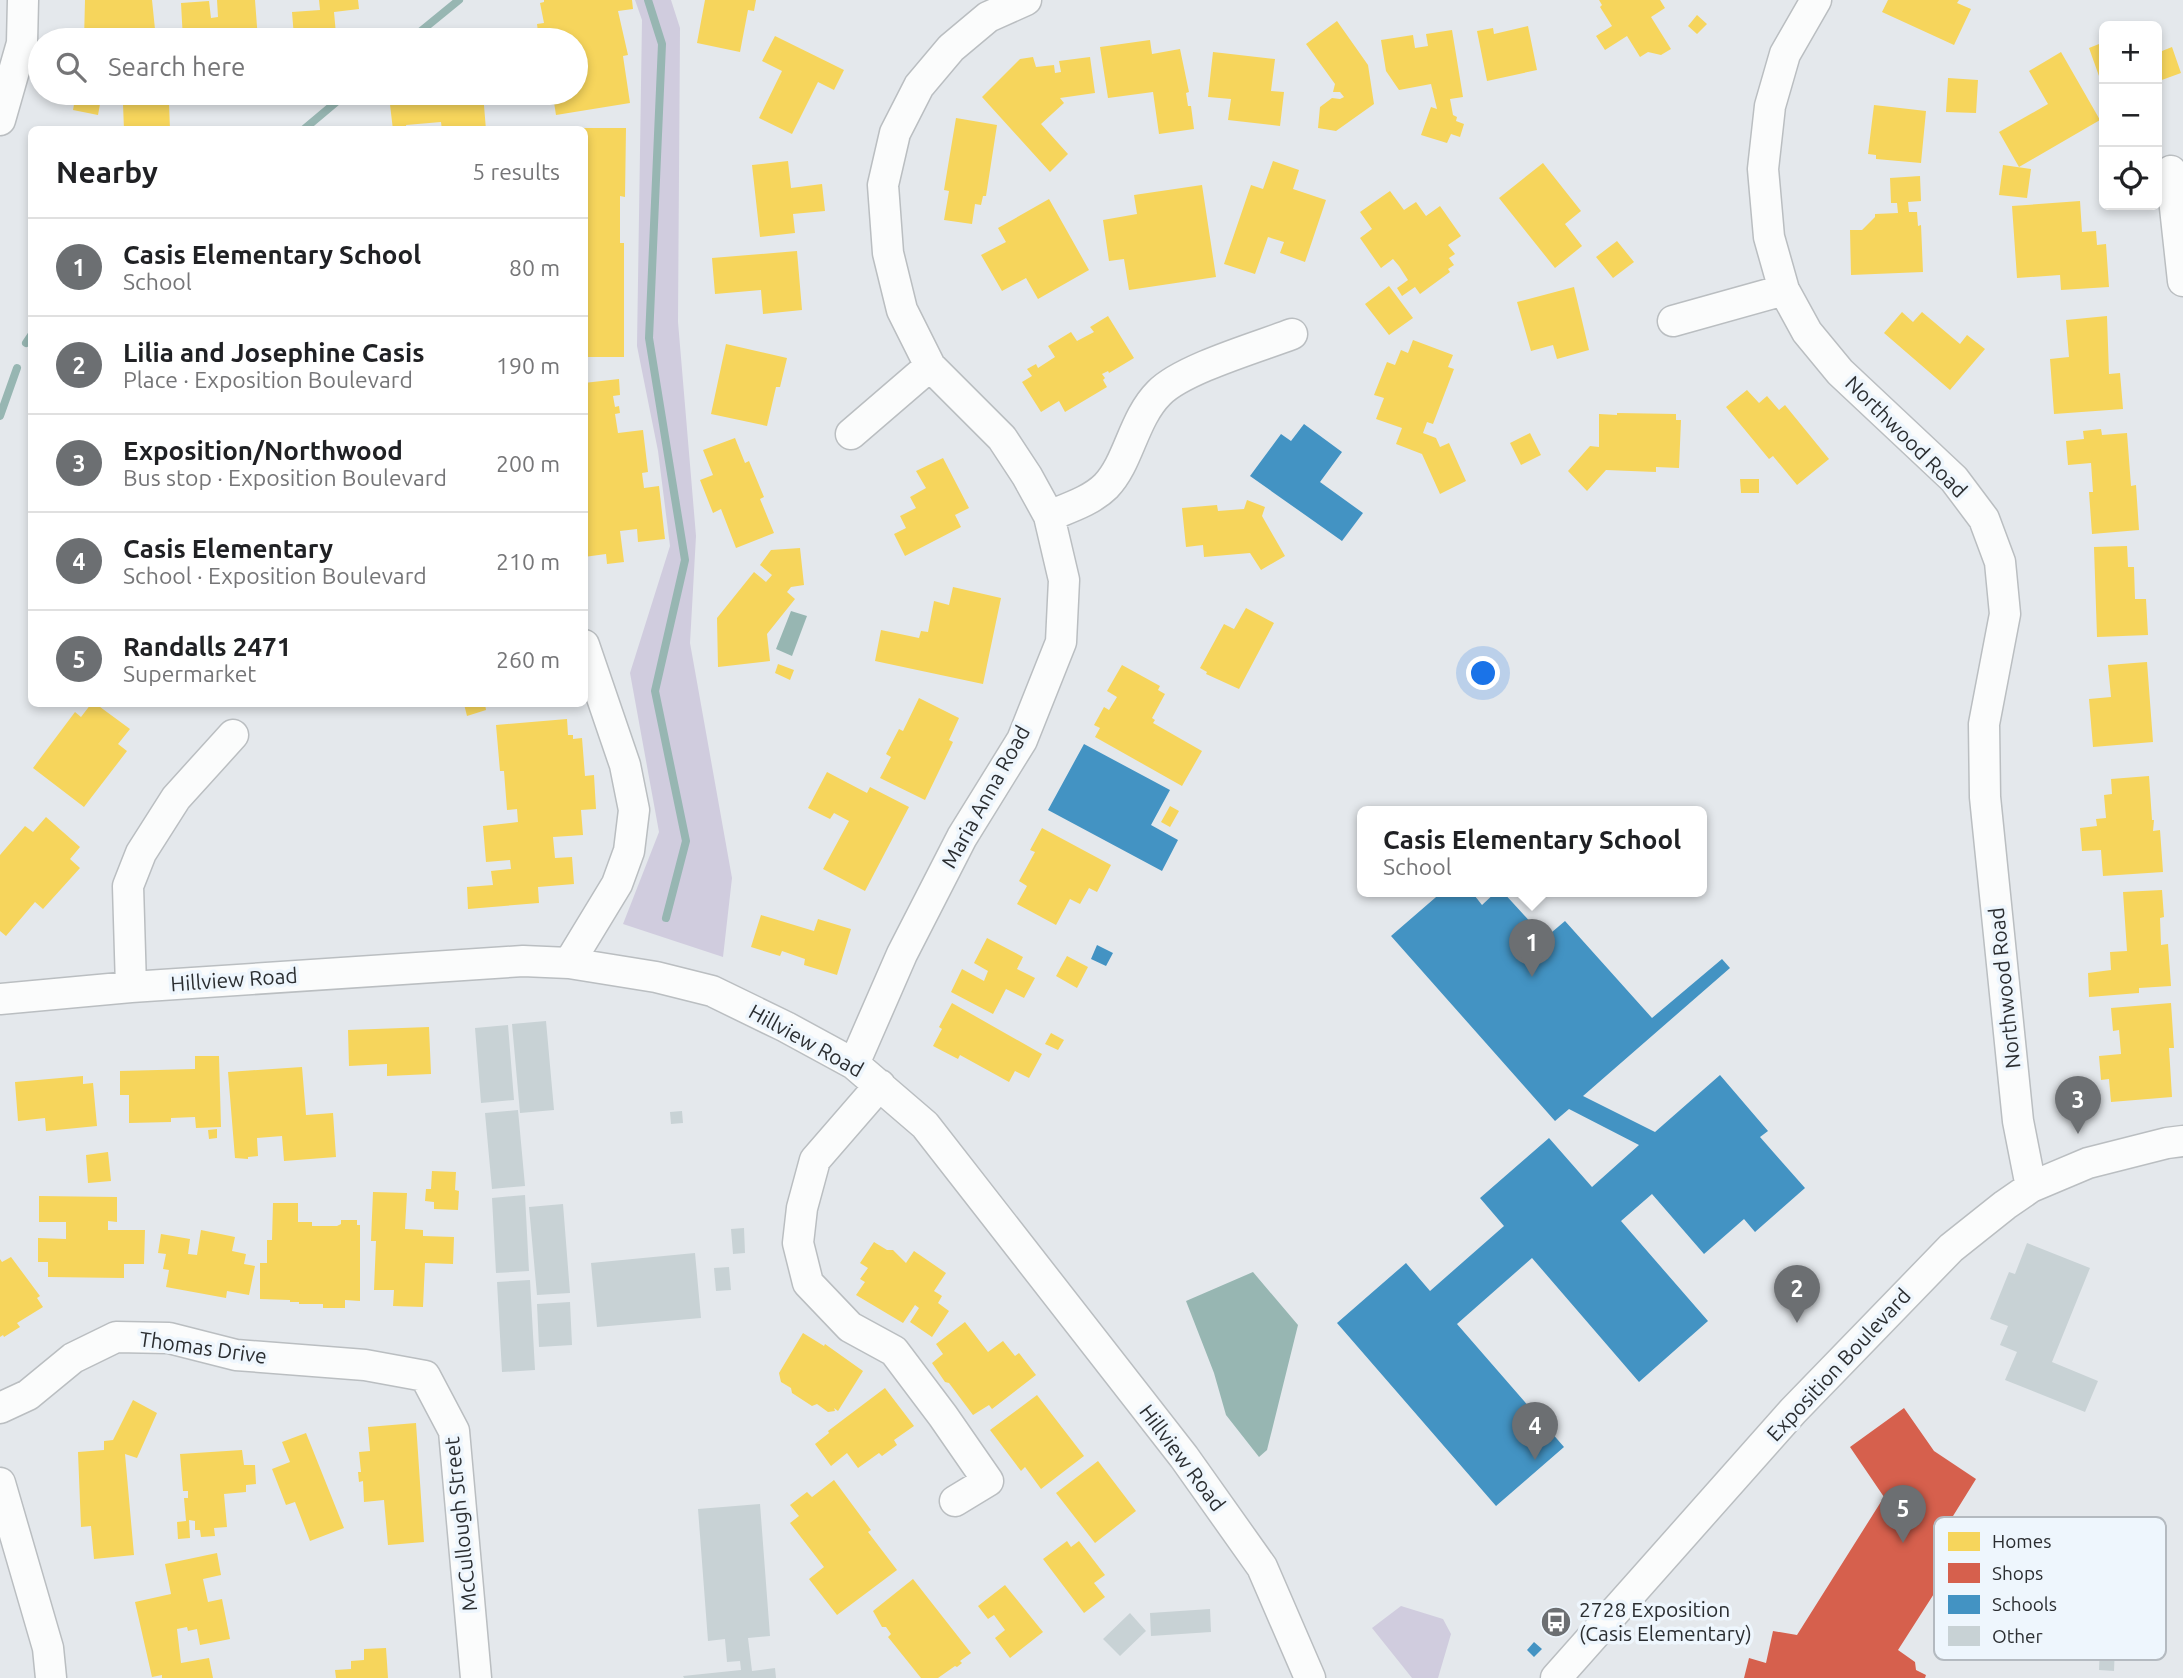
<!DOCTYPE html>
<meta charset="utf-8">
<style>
:root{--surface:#fff;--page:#f6f6f6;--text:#202124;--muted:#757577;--line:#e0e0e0;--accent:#6c6f72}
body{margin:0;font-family:Ubuntu,sans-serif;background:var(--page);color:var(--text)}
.controls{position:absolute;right:21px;top:21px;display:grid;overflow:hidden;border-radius:10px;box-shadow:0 4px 10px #0003}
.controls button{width:63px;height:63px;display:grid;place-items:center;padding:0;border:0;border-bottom:2px solid var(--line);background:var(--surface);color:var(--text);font:35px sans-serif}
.you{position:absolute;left:1484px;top:674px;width:24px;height:24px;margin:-18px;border:5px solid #fff;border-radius:50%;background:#1a73e8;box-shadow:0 0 0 10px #1a73e833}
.badge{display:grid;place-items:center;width:46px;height:46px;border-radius:50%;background:var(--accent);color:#fff;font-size:23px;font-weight:700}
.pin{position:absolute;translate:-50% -58px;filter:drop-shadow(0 2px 4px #0008)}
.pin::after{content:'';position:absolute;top:37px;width:24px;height:21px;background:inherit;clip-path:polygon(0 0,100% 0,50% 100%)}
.popup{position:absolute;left:1357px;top:806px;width:350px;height:91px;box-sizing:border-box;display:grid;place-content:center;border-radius:10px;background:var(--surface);filter:drop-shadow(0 2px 5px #0005);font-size:23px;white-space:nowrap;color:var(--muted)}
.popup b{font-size:26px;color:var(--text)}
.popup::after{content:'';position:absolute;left:50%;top:100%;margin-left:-14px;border:14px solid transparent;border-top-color:var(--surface)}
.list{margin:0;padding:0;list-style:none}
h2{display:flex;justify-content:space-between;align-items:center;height:91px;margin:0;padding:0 28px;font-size:30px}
h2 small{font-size:23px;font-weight:400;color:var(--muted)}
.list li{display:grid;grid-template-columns:46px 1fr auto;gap:21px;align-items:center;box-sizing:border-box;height:98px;padding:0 28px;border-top:2px solid var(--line)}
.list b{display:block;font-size:26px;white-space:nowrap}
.list p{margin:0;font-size:23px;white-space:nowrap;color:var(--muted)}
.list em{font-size:23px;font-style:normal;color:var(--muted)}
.icon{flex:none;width:38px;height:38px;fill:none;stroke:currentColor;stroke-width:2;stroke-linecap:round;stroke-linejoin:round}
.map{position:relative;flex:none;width:2183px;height:1678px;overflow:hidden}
.search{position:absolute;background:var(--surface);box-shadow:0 4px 10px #0003;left:28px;top:28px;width:560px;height:77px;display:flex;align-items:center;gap:18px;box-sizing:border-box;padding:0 24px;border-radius:38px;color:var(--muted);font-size:26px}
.panel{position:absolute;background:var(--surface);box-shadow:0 4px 10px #0003;left:28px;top:126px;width:560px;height:581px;border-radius:10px}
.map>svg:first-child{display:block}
</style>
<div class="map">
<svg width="2183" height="1678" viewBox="0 0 2183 1678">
<rect width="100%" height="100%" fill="#e4e8ec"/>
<!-- green -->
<path fill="#d0ccde" d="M635,0H671L680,28L678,322L696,536L690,643L732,878L723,957L623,924L659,832L630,673L670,546L658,451L637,346L642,20Z
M1401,1606L1443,1619L1451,1634L1438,1678H1412L1372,1628Z"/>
<!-- water -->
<path fill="#97b6b2" d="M791,611L807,616L792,656L776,649Z
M1253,1272L1298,1325L1267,1450L1259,1457L1226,1415L1214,1373L1186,1301Z"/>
<!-- homes -->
<path fill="#f6d55c" d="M85,0H152L156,39L125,40V37L110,38V40H84Z
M217,0H255L258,40H183L181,3L209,1L211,18L218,17Z
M319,0H358L359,9L334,12L336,34L294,37L292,12L320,10Z
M544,0H632L633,9L618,11L628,55L623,56L630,103L556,115L553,96L543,98L542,93H576V40H539L537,24L544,23L540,3L544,2Z
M705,0H756L754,11L748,10L740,52L697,43Z
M1599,0H1660L1665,8L1651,17L1671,49L1661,55L1648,52L1640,57L1627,36L1605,50L1596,36L1612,26L1600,7L1602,5Z
M1888,0H1959L1957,3L1971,9L1954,45L1882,12Z
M1697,15L1707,24L1697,34L1688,26Z
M1337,21L1368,65L1374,104L1336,131L1318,128L1320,107L1332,98L1340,99L1344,97L1340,92H1333L1335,84L1306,44Z
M1528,26L1537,70L1487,81L1477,31L1493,28L1494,34Z
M476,29L477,40H452L451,32Z
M1452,30L1463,97L1450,99L1453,115L1457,117L1456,121L1464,124L1460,137L1451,134L1447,143L1421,135L1431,107L1437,109L1431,84L1399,90L1386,71L1381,40L1413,35L1415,48L1428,46L1426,34Z
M775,36L844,70L834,90L818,82L792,134L759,118L782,71L762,61Z
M1150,40L1152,54L1180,49L1189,92L1186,93L1188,106H1191L1194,129L1159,134L1153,92L1108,98L1100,47Z
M2104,42V90L2089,48Z
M2172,47L2181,73L2159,81L2161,87L2157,89V53Z
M1213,52L1275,59L1271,91L1284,92L1280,126L1228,120L1231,99L1208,97Z
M2061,52L2100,120L2019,167L1999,132L2048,104L2029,71Z
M1033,57L1036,67L1054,65L1055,73L1061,72L1059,61L1090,57L1095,93L1060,98L1064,103L1041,124L1068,154L1050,172L982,97L1020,59Z
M1948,78L1978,80L1976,113L1946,112Z
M76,93H102L98,115L73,110Z
M394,93H483L486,130H442L441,122L406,125L407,130H393L389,96L395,95Z
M169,103L170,130H124L123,104Z
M1874,105L1926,111L1921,163L1876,159V155L1868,154Z
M956,118L997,125L986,196H983L981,205L975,204L972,224L944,220L949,191L944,190Z
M584,128H626L625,197L620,196V243H624V357H584Z
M788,161L791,188L822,184L825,211L793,214L795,233L760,237L752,165Z
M1273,161L1299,170L1293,189L1326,200L1305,262L1280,253L1284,242L1268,237L1255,274L1224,264L1251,185L1263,189Z
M1543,163L1581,211L1565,224L1582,246L1555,268L1499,198Z
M2003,165L2031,169L2027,198L1999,195Z
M1920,176L1921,201L1908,202L1909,212H1917L1918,226L1921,225L1923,272L1851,275L1850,230H1862L1875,217V214L1898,213L1897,203H1891L1890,178Z
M1202,185L1216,277L1129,290L1124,259L1109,261L1103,220L1137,214L1134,195Z
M1390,191L1404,210L1416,202L1426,216L1440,206L1461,236L1448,245L1455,254L1449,258L1454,265L1448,269L1450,272L1420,294L1415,287L1402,296L1397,288L1408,280L1399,266L1393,259L1381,268L1360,238L1372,229L1360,212Z
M1049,199L1089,270L1038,299L1026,278L1002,291L981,255L1006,242L998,228Z
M2080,201L2082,232L2096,231L2097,245L2106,244L2109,287L2061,290L2060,275L2017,278L2012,206Z
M1617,241L1634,262L1613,278L1596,257Z
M797,251L802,310L763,314L761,290L715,294L712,258Z
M1389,286L1413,318L1389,335L1365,304Z
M1574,287L1589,350L1557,359L1553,345L1531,351L1517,302Z
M1902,312L1913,322L1922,312L1960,344L1967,335L1985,349L1950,390L1884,333Z
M1108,316L1134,358L1109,373L1108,371L1102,374L1105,378L1103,380L1107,387L1065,412L1059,401L1041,412L1022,382L1032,376L1027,369L1036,364L1038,368L1055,357L1048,346L1071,332L1077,341L1094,332L1090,327Z
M2107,316L2109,374L2120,373L2123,409L2054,414L2050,359L2069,357L2066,320Z
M1413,340L1453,355L1448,367L1454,369L1433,424L1427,422L1423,433L1436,438L1440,447L1449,443L1466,481L1440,494L1422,454L1396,444L1402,428L1376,419L1384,398L1374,395L1387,362L1395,365L1401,350L1408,353Z
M726,344L787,358L780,387H776L767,426L711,414Z
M619,379L620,395L613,396L615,407L619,406L620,413L615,414L618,433L643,430L648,472L642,473L644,488L659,486L665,539L638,542L637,529L620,531L624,562L607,564L606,554L584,557V383Z
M1747,390L1759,403L1767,396L1779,410L1785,405L1829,459L1797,485L1773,456L1769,459L1726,407Z
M1617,413L1676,414V420H1681L1679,468L1656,467V472L1606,470L1587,491L1568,471L1590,446L1599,447V414L1617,415Z
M2101,429L2102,435L2127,433L2131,486L2136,485L2139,530L2092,534L2089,492H2093L2091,463L2068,465L2066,441L2084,439L2083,431Z
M1530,433L1541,455L1521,465L1510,443Z
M735,438L745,463L749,461L764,497L760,499L774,533L736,548L721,509L713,513L700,480L713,475L703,450Z
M943,458L969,508L955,515L961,527L905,556L894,534L906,528L900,516L916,508L910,497L926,488L916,471Z
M1740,479H1759V493H1741Z
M1247,500L1265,507L1262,516L1285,556L1261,570L1250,553L1204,557L1203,545L1186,547L1182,508L1217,505L1218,511L1244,509Z
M2127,546L2128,567H2134L2135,599H2146L2148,635L2097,637L2094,547Z
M800,548L804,585L791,587L787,592L795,599L767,634L770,661L718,667L717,618L754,572L766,582L772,575L760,565L771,550Z
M953,587L1001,598L983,684L875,661L881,630L919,638L921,631L928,632L934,601L949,605Z
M1246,608L1274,623L1239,689L1206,674L1207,672L1200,668L1224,624L1234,629Z
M2147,662L2153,742L2093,747L2089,699L2111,697L2108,665Z
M778,664L794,670L790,680L775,673Z
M1122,665L1160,686L1158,690L1165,694L1152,718L1155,720L1153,723L1202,751L1182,786L1095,737L1100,728L1094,725L1104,707L1109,710L1117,697L1107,691Z
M919,698L959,718L949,740L953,742L925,800L880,778L891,757L886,754L899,729L903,731Z
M91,704H96L130,729L118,744L127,751L84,807L33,768L75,712L81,717Z
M464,704H485L486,710L467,716Z
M567,719L568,735H573V739L582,738L585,776L594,775L596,809L581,810L583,835L553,837L555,858L572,857L574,884L538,887L539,903L468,909L467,887L493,885L491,871L511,869L510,860L486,862L483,826L518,822L517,809L507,810L504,771H500L496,725Z
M827,772L867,793L870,787L909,807L865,891L823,869L849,821L834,813L830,819L808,808Z
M2149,776L2152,820H2154L2153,831L2160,830L2163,872L2103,876L2101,850L2082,851L2080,828L2097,826L2096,819L2106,818L2104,795L2112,794L2111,779Z
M1170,806L1179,811L1170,827L1161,822Z
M46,817L80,847L70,859L80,868L43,909L35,902L6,936L0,931V855L25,826L33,832Z
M1042,828L1111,865L1097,892L1089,888L1080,904L1070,899L1056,925L1017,904L1027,886L1019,881L1035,852L1030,850Z
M2162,890L2164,917L2160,918L2161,945L2168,944L2171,986L2139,988V993L2089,997L2088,973L2111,970L2110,952L2127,951L2123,892Z
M761,915L814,931L818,919L851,929L837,975L804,965L805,959L782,951L780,956L751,947Z
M987,938L1023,957L1017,969L1035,978L1024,998L1006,989L993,1014L951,992L962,969L984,981L988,971L974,963Z
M1067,956L1088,967L1077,988L1056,976Z
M952,1003L1042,1054L1029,1078L1015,1071L1009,1082L960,1055L958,1059L933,1046L942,1029L939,1027Z
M2171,1003L2174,1048H2169L2172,1097L2111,1102L2109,1079L2101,1080L2099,1056L2121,1054L2119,1030L2113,1031L2111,1008Z
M429,1027L431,1074L387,1076V1064L349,1066L348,1030Z
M1051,1033L1064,1040L1058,1050L1045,1044Z
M195,1056H219L221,1127L196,1128L195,1117L171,1118V1122L129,1123V1095H120V1071L195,1069Z
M302,1067L306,1115L333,1113L336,1157L284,1161L282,1136L257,1138L258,1156L248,1157V1159L235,1158L228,1072Z
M83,1076V1084L93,1083L97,1126L46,1131L45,1118L18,1121L15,1082Z
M217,1129V1138L209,1139L208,1130Z
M108,1152L111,1181L88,1183L86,1155Z
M432,1171L456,1172L455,1190L459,1191L458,1210L434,1209V1202L425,1201L426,1189H431Z
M373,1192L407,1193L405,1229L423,1230V1236L454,1237L453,1264L425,1263L423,1307L393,1306L394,1290H374L376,1241H371Z
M39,1196L117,1197V1222L108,1221V1230H145L144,1264H124V1278L48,1277V1262H38V1238L66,1239V1222H39Z
M273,1203H298V1222H312V1226H337L341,1224V1220H357V1225H360V1301L345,1300V1308H323V1304H299V1302H290V1300L260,1299V1263H267V1240H272Z
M201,1230L235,1237L232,1251L246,1254L244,1264L255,1266L249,1295L227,1291L226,1298L166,1287L169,1270L163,1269L166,1254L158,1253L161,1234L190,1239L188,1254L197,1255Z
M874,1242L887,1250H893L906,1263L914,1251L946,1273L934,1291L942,1296L938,1303L949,1311L932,1337L910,1322L919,1308L915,1305L903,1323L856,1295L865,1282L860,1279L868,1268L860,1263Z
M11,1257L40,1296L37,1298L43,1307L17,1323L20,1327L4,1337L3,1335L0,1337V1259L2,1262Z
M965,1322L988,1352L1003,1341L1015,1356L1019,1353L1036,1375L992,1409L989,1405L973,1415L949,1383L945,1382L932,1363L943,1354L936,1344Z
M803,1333L824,1346L825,1344L863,1371L838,1411L834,1408L835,1411L828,1412L817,1404L812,1406L792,1393L791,1388L781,1382L779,1373Z
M885,1388L914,1426L894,1440L897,1445L882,1456L879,1453L858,1468L847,1453L831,1466L815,1444L829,1433L828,1431Z
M1037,1395L1084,1456L1041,1489L1025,1467L1021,1471L990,1430Z
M133,1400L157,1413L137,1458L125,1454L134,1555L94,1559L91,1526L81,1527L78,1452L104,1450V1441L113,1440Z
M416,1423L424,1542L388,1545L384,1500L364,1502L363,1481L359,1482L358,1472H361L359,1452L370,1451L368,1427Z
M306,1433L344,1528L310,1541L295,1502L286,1505L272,1469L290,1462L282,1442Z
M242,1450L244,1465H255L256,1484L246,1485V1492L224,1494L227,1527L214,1528L215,1536L201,1537L200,1530H195V1521L189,1520L190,1538L178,1539L177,1522L186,1521L184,1498H188V1491H183L180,1454Z
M1098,1461L1136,1511L1095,1543L1056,1493Z
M834,1480L871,1530L868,1532L897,1570L837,1615L809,1579L824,1567L790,1523L799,1516L790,1505L807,1492L812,1497Z
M1067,1541L1071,1547L1079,1541L1105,1575L1094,1583L1105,1597L1084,1613L1043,1559Z
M217,1553L221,1575L203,1579L208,1602L222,1599L230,1639L200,1645L197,1629L188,1631L187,1627L177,1629L181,1663L209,1658L213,1678H162V1675L152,1677L135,1602L171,1594L165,1564Z
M913,1579L971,1653L960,1661L962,1663L957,1667L955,1666L938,1678H921L888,1637L891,1634L886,1627H882L873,1611Z
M1005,1585L1043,1632L1010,1658L995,1638L1005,1630L994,1615L988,1619L978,1606Z
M386,1648L388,1678H336L335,1670L351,1669V1661L364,1660V1649Z"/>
<!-- shops -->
<path fill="#d6604d" d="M1904,1408L1934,1451L1976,1479L1940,1537L1962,1550L1898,1650L1915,1662L1916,1670L1926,1675L1925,1678H1744L1749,1658L1766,1663L1773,1631L1797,1635L1884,1497L1850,1447Z"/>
<!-- schools -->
<path fill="#4393c3" d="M1304,424L1342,452L1320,482L1363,513L1342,541L1250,476L1281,434L1291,441Z
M1084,744L1170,790L1151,825L1178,840L1162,871L1048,810Z
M1443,891H1471L1482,905L1497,891H1502L1545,938L1565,921L1652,1018L1722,959L1730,968L1583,1096L1655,1132L1720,1075L1768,1131L1760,1137L1805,1188L1755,1232L1744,1219L1704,1254L1652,1194L1621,1221L1708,1321L1639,1382L1532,1258L1457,1324L1564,1447L1496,1506L1337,1323L1406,1263L1430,1291L1504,1226L1480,1198L1549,1138L1592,1187L1639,1145L1569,1109L1555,1121L1391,936Z
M1097,945L1113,953L1106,966L1091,959Z
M1534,1642L1542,1649L1534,1657L1527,1650Z"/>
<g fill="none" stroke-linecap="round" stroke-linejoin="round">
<!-- stream -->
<path stroke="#97b6b2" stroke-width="8" d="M648,0L662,44L649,338L685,560L655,691L686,841L666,918
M410,40L459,0
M303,130L347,93
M26,343L32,334
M0,416L17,368"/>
</g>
<!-- building -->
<path fill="#c8d2d5" d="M546,1021L554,1110L520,1113L512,1024Z
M508,1025L514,1100L481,1103L475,1028Z
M518,1110L525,1186L492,1189L485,1113Z
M682,1111L683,1123L671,1124L670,1112Z
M525,1195L529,1271L496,1273L492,1198Z
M563,1204L570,1293L537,1295L529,1207Z
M744,1228L745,1253L733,1254L731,1229Z
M2027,1243L2090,1268L2052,1362L2098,1381L2085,1412L2005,1380L2017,1352L2000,1345L2008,1326L1990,1319L2009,1272L2015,1274Z
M695,1253L701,1318L597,1327L591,1263Z
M729,1267L731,1290L716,1291L714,1268Z
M530,1280L535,1370L502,1372L497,1282Z
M570,1302L572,1345L539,1347L537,1304Z
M760,1504L770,1636L748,1638L752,1671L775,1668L776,1678H684L683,1676L741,1670L740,1661L727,1662L725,1639L708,1641L698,1509Z
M1210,1609L1211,1632L1151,1636L1150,1613Z
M1130,1613L1146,1631L1120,1656L1103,1639Z
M2100,1645L2115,1646L2114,1671L2099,1670Z"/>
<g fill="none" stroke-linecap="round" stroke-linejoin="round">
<!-- minor casing -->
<g stroke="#babec1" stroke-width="33">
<path id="minor" d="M1816,0L1785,54L1770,106L1763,169L1769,237L1784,290L1807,332L1840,372L1954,479L1984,519L2000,562L2005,614L1984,724L1985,797L2018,1121L2031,1187
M0,120L22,43L23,0
M2171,171L2183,281
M1673,321L1784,290
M851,434L930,366
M1049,516C1068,508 1091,501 1106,486C1129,462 1133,419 1159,393C1182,369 1258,347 1292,334
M569,963L617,884L629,851L634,810L625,765L584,645
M131,987L128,886L141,853L176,798L233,735
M0,999L131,987L523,961L569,963L656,977L712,991L786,1027L854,1064L925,1125L1184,1457L1262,1567L1310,1678
M854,1064L902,954L962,837L1022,740L1061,642L1064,580L1049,516L1027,476L1002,438L930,366L902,310L888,253L883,185L895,133L919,86L951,48L988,17L1026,0
M880,1085L815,1160L802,1208L798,1243L808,1283L850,1327L894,1351L943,1416L988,1481L955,1501
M0,1408L28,1395L73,1358L116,1337L169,1338L236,1355L365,1365L425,1376L454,1431L476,1678
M0,1483L48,1648L51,1678
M1556,1678L1793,1411L1951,1248L2005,1205L2031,1187L2088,1163L2167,1143L2183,1141"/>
</g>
<!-- minor -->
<use href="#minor" stroke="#fbfcfc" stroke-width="30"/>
</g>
<!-- icons -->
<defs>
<g id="bus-disc" transform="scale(1.575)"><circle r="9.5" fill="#6c6f72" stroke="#eef6fd"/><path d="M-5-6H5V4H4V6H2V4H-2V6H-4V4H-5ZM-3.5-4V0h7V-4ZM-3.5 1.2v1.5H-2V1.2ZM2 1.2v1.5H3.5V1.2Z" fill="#fff"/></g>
</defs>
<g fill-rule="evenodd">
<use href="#bus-disc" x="1556" y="1622"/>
</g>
<g text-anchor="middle" stroke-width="7" stroke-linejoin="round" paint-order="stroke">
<!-- street labels -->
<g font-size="21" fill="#2b2e31" stroke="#eef6fd">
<text transform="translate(1906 437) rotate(45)" y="7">Northwood Road</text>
<text transform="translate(986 797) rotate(-61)" y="7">Maria Anna Road</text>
<text transform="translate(234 980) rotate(-4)" y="7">Hillview Road</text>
<text transform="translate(2005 988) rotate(-96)" y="7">Northwood Road</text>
<text transform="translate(806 1041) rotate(29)" y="7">Hillview Road</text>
<text transform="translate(203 1348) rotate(8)" y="7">Thomas Drive</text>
<text transform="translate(1839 1365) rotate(-47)" y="7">Exposition Boulevard</text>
<text transform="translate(1182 1458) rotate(53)" y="7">Hillview Road</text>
<text transform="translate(461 1524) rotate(-96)" y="7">McCullough Street</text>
</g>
<!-- poi labels -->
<g font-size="21" fill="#2b2e31" stroke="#eef6fd" text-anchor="start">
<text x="1579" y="1617">2728 Exposition<tspan x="1579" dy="24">(Casis Elementary)</tspan></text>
</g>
</g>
<!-- legend -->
<rect x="1934" y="1517" width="232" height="143" rx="10" fill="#eef6fd" stroke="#b4bac0" stroke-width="2"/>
<rect x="1948" y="1532" width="32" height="19" fill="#f6d55c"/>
<rect x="1948" y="1563" width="32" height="20" fill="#d6604d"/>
<rect x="1948" y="1595" width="32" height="19" fill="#4393c3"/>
<rect x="1948" y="1626" width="32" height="20" fill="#c8d2d5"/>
<g font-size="19" fill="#2b2e31">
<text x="1992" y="1548">Homes</text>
<text x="1992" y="1580">Shops</text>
<text x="1992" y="1611">Schools</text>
<text x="1992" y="1643">Other</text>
</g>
</svg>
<div class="controls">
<button>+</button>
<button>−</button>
<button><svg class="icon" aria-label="locate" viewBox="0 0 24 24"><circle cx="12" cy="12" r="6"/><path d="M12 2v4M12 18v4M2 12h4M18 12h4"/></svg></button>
</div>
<div class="you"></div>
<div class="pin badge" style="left:1532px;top:977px">1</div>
<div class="popup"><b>Casis Elementary School</b>School</div>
<div class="pin badge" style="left:1797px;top:1323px">2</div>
<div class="pin badge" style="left:2078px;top:1134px">3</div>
<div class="pin badge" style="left:1535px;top:1460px">4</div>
<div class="pin badge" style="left:1903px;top:1543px">5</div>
<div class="search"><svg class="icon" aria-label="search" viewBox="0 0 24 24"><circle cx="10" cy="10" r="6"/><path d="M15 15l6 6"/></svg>Search here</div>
<section class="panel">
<h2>Nearby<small>5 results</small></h2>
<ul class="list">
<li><span class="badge">1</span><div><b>Casis Elementary School</b><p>School</p></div><em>80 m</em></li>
<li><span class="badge">2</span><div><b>Lilia and Josephine Casis</b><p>Place · Exposition Boulevard</p></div><em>190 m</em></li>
<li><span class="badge">3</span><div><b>Exposition/Northwood</b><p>Bus stop · Exposition Boulevard</p></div><em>200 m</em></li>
<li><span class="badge">4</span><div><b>Casis Elementary</b><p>School · Exposition Boulevard</p></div><em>210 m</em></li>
<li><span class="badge">5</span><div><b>Randalls 2471</b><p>Supermarket</p></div><em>260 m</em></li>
</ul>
</section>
</div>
